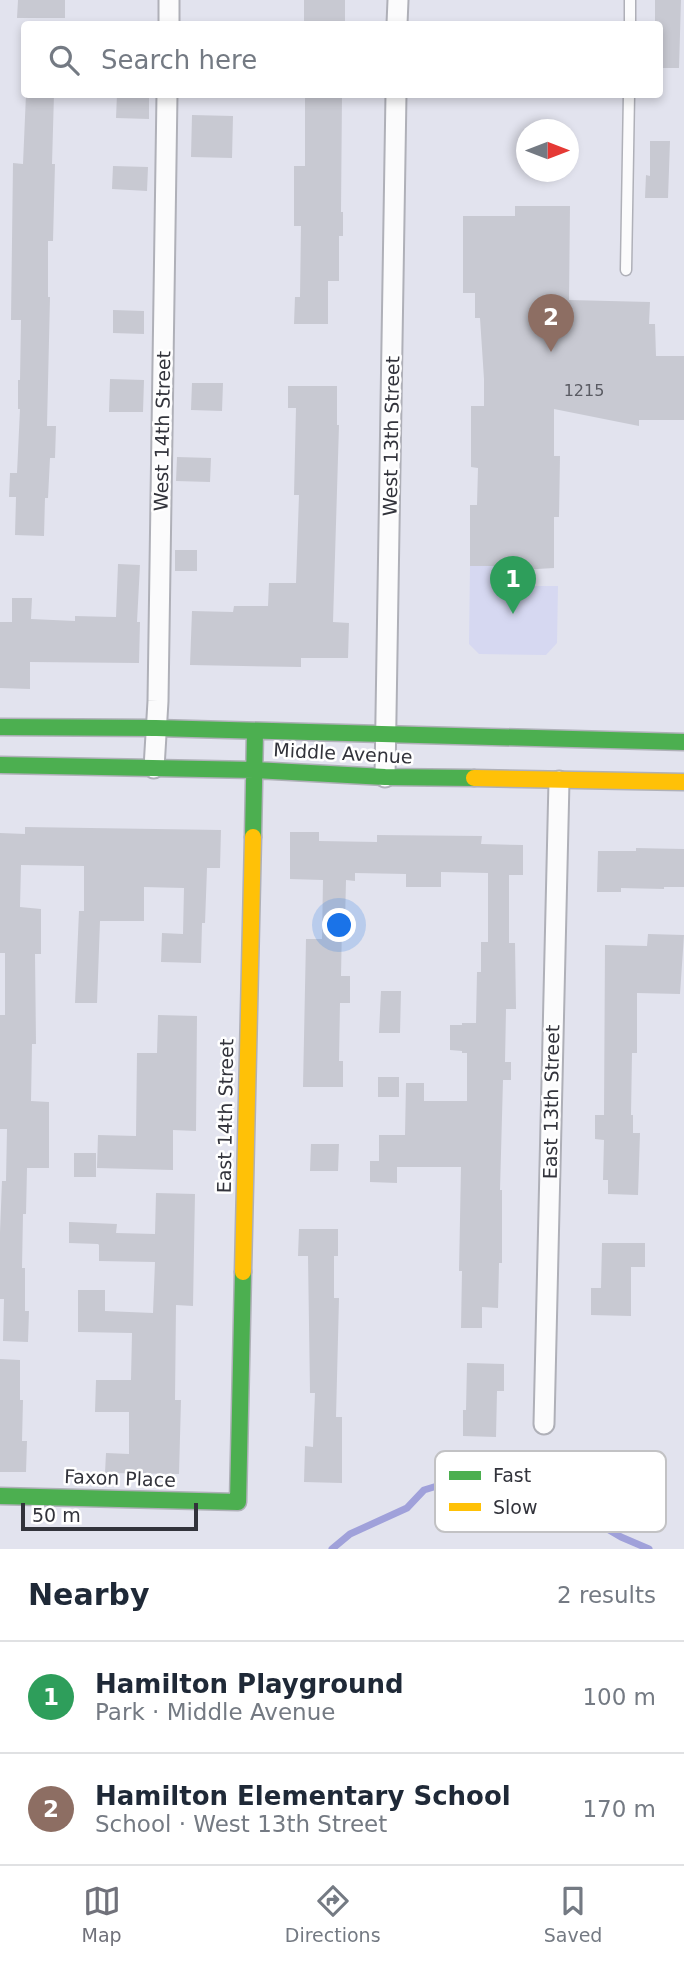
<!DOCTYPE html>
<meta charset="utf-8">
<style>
:root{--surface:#fff;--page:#f6f6f7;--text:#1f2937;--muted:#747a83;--line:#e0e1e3;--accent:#70717a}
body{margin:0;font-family:"DejaVu Sans",sans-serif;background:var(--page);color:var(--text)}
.compass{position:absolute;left:516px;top:119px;width:63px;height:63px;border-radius:50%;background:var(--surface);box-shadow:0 4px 10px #0003;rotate:90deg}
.scale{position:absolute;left:21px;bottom:18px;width:177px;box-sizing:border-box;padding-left:7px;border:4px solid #32333b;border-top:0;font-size:19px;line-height:24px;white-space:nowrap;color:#32333b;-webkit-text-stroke:5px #fff;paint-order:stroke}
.you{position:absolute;left:340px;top:926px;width:24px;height:24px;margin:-18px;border:5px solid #fff;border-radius:50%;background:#1a73e8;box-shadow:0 0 0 10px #1a73e833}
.badge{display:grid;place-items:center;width:46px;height:46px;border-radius:50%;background:var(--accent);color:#fff;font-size:23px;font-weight:700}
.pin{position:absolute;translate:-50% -58px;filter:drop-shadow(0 2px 4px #0008)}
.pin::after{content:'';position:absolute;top:37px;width:24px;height:21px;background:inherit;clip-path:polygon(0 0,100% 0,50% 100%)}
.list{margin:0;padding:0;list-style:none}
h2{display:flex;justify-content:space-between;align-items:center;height:91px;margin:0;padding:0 28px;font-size:30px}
h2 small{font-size:23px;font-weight:400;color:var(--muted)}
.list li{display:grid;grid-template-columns:46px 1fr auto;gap:21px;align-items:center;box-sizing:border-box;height:112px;padding:0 28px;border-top:2px solid var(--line)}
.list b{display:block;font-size:26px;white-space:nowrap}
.list p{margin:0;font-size:23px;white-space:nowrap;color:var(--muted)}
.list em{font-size:23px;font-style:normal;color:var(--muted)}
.icon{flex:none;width:38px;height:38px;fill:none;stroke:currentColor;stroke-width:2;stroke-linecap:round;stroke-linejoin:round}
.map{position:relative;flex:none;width:684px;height:1549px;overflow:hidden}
.search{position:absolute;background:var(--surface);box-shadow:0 4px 10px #0003;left:21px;right:21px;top:21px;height:77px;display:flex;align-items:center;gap:18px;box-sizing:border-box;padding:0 24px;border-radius:7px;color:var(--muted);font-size:26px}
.sheet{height:315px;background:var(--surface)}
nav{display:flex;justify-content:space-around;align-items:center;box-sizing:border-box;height:98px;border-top:2px solid var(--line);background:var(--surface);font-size:19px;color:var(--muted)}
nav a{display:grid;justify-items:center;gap:4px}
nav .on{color:var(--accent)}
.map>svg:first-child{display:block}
</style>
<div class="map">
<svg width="684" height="1549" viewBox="0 0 684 1549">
<rect width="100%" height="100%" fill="#e2e3ee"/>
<!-- green -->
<path fill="#d6d8f1" d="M470,566H503V586H558L557,643L546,655L479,654L469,644Z"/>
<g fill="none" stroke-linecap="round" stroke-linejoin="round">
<!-- stream -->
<path stroke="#a0a1da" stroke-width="7" d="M332,1549L350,1534L407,1508L424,1490L460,1479L482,1478L534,1481L560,1492L585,1508L604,1527L621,1537L649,1549"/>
</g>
<!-- building -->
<path fill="#c8c9d2" d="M18,0H65V18H17Z
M304,0H345V24H304Z
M655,0H681L679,68H660V23H655Z
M26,94H54L52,164H55L53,241H48V297H50L47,426H56L55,458H50L48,498H45L44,536L15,535L16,497H9L10,473H17L20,409H18V380H20L21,320H11L13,163L23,164Z
M117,94H149V119L116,118Z
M305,94H342L341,212H343V236H339V281H328V324H294L295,297H300L301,226H294V166H305Z
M192,115L233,116L232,158L191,157Z
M650,141H670L668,198H645L646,175L650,176Z
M113,166L148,167L147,191L112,189Z
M515,206H570L569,300L650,302L649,324H655L656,356H684V420H639V426L554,409V456H560L559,517H554V568L503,571V566H470V505H477L478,468L471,467V406H484V379L480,318H475V293H463V216H515Z
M113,310L144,311V334L113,333Z
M110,379L144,380L143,412H109Z
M192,383H223L222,411L191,410Z
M288,386H337V425H339L333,622L349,623L348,658H301V667L190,665L192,611L233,612L234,606H268L269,583H296L299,495H294L296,408H288Z
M177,457L211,458L210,482L176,481Z
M175,550H197V571H175Z
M118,564L140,565L137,622H140L139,663L30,662V689L0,688V622H12V598H32L31,619L75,621V616L116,617Z
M25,827L221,830L220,868H207L205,923H202L201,963L161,962L162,933L183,934L184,888L144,887V921H100L97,1003H75L79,911H84V866L21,865L20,907L41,909V954H35L36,1044H32L31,1101L49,1102V1168H27L26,1214H23L22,1268H25V1311H29L28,1342L3,1341L4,1299H0V1232L2,1181H6L7,1129H0V1015H5V953H0V833L25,834Z
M290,832H319V841L377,842V835L482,836L481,844L523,845V875H509V943H515L516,1009H506L505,1062H511V1080H503L500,1190H502V1263H499L498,1308L482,1307V1328H461L462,1271H459L461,1167H397V1183L370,1182V1161H379V1135H405L406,1083H424V1101H467V1053H462V1051L450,1050V1025H462V1023H476L477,972H481V942H488V873L441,872V887H406V874L355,873V881L346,880L345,924H342L341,976H350V1003H340L339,1061H343V1087H303L306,939H322L323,880L290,879Z
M636,848L684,849V887H664V889L621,888V892H597L598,851H636Z
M648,934L684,935L680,994L637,993V1053H632L631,1115H633V1133H640L638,1195L608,1194V1180H603L604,1140L595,1139V1115H604L605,945L647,946Z
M381,991H401L400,1033H379Z
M158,1015L197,1016L196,1131L173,1130V1170L97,1168L98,1135L136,1136L137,1053H157Z
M378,1077H399V1097H378Z
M311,1144H339L338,1171H310Z
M74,1153H96V1177H74Z
M156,1193L195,1194L193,1306L176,1305L175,1400H181L179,1474L105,1473L106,1453L129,1454V1412H95L96,1380H131L132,1333L78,1332V1290H105V1311L153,1313L155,1262L99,1261V1245L98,1244L69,1243V1222L117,1224L116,1233L155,1234Z
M299,1229H338V1256H334V1298H339L336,1417H342V1483L304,1482L305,1446L313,1447L315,1393H310L308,1256H298Z
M602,1243H645V1267H631V1316L591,1315V1288H601Z
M0,1359L20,1360V1400H23L22,1441H27L26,1472H0Z
M467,1363L504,1364V1391H497L496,1437L463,1436V1410H466Z"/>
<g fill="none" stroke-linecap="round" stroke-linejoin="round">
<!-- lane casing -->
<g stroke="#afb0b8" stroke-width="13">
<path id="lane" d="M630,24V0
M626,270L629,94"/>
</g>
<!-- street casing -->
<g stroke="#afb0b8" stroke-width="23">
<path id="street" d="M169,24V0
M397,24L398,0
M154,768L158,701L167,94
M385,777L396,94
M544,1424L559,781"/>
</g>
<!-- fast casing -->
<g stroke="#afb0b8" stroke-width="19">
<path id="fast" d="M0,727L156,728L684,742
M0,765L254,770L385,777L474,778
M253,837L255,731
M0,1496L238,1502L243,1272"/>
</g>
<!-- slow casing -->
<g stroke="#afb0b8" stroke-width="19">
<path id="slow" d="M474,778L684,782
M243,1272L253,837"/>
</g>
<!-- lane -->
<use href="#lane" stroke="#fbfbfc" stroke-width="10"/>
<!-- street -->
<use href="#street" stroke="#fbfbfc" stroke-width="19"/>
<!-- fast -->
<use href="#fast" stroke="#4caf50" stroke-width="16"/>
<!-- slow -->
<use href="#slow" stroke="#ffc107" stroke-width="16"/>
</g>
<g text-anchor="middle" stroke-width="5" stroke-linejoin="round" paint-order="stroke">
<!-- number labels -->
<g font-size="16" fill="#5a5b63">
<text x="584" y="396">1215</text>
</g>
<!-- street labels -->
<g font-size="19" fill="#32333b" stroke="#fff">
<text transform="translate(162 431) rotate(-89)" y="7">West 14th Street</text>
<text transform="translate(391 436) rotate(-89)" y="7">West 13th Street</text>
<text transform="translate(343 753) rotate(3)" y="7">Middle Avenue</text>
<text transform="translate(551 1102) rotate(-89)" y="7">East 13th Street</text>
<text transform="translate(225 1116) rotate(-89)" y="7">East 14th Street</text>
<text transform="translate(120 1478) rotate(2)" y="7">Faxon Place</text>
</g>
</g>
<!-- legend -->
<rect x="435" y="1451" width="231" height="81" rx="10" fill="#fff" stroke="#c2c2c4" stroke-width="2"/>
<rect x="449" y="1471" width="32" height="9" fill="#4caf50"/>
<rect x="449" y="1503" width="32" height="8" fill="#ffc107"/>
<g font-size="19" fill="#32333b">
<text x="493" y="1482">Fast</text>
<text x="493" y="1514">Slow</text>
</g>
</svg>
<svg class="compass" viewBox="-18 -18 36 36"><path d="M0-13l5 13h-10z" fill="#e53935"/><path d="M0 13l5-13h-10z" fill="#747a83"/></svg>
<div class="scale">50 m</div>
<div class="you"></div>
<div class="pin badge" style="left:513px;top:614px;background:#2e9e5b">1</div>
<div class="pin badge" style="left:551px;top:352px;background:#8d6e63">2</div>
<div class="search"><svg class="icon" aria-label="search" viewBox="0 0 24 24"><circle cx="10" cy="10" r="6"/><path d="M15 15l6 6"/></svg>Search here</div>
</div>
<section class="sheet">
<h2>Nearby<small>2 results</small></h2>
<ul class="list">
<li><span class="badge" style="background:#2e9e5b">1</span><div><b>Hamilton Playground</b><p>Park · Middle Avenue</p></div><em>100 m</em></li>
<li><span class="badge" style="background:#8d6e63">2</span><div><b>Hamilton Elementary School</b><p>School · West 13th Street</p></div><em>170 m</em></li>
</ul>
</section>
<nav>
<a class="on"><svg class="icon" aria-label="map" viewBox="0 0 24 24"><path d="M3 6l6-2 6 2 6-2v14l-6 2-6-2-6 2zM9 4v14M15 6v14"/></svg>Map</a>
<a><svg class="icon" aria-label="directions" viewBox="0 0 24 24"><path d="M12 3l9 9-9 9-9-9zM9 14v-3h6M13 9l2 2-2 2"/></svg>Directions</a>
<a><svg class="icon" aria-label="saved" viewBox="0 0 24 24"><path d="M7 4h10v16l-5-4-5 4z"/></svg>Saved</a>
</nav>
